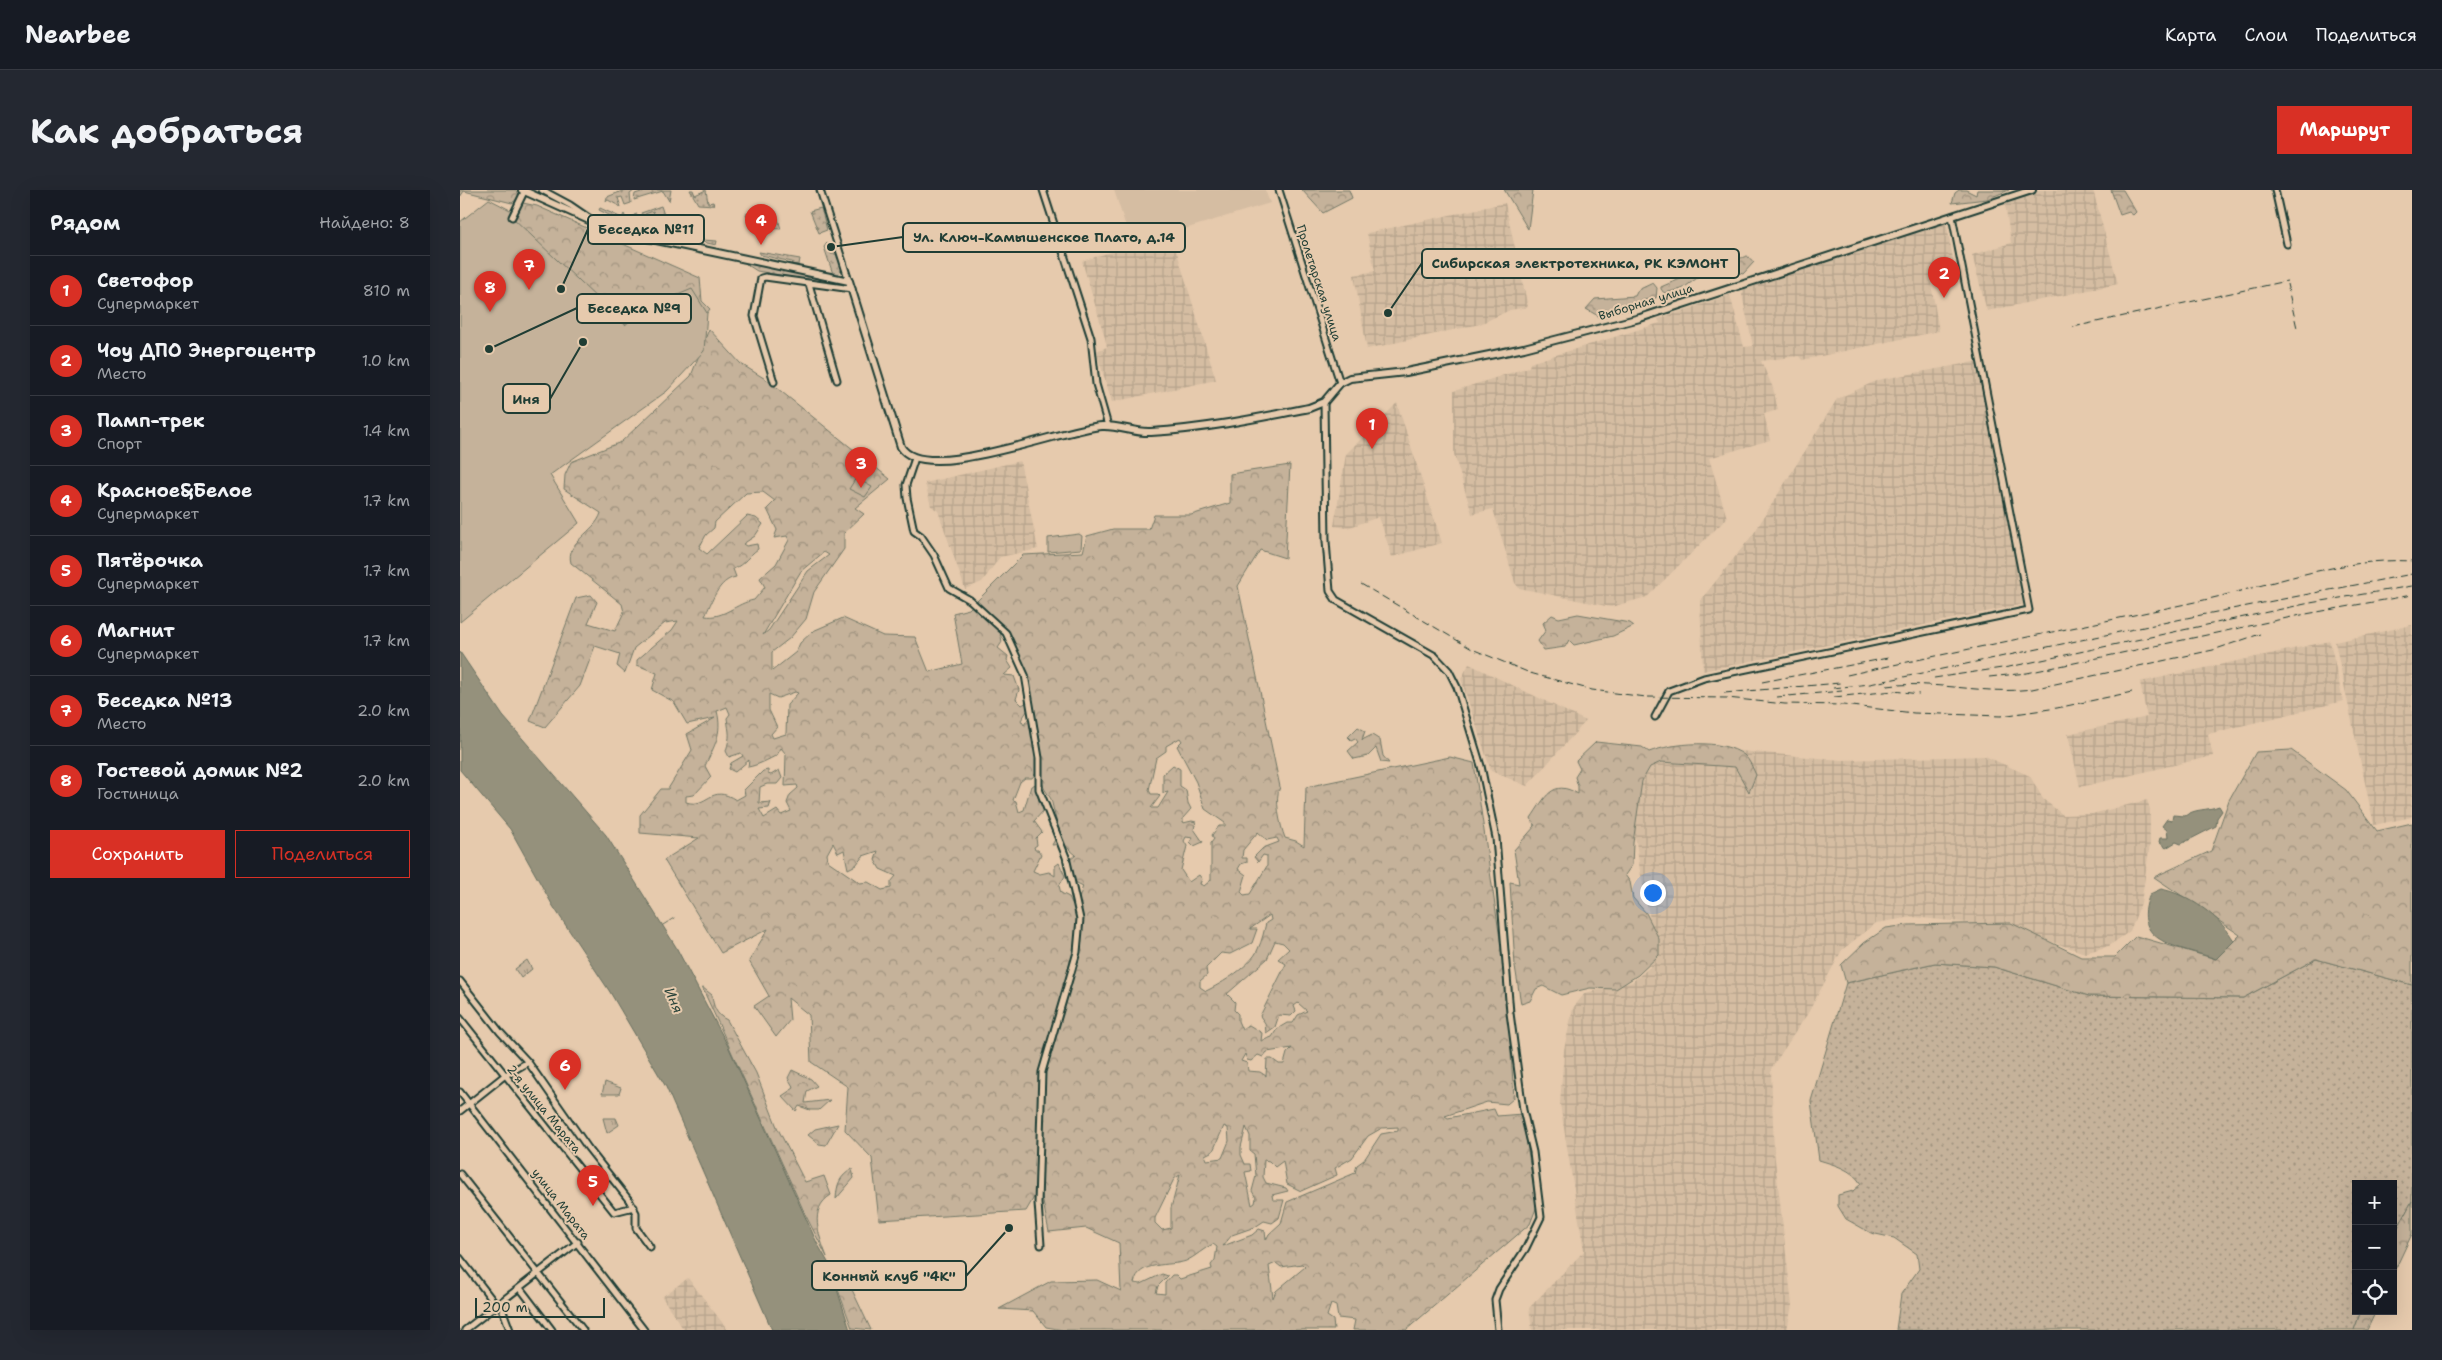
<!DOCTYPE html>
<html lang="ru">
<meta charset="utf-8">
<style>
:root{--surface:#171b24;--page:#242831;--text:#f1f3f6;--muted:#9ea1a6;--line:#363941;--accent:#d93025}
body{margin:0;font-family:"Shantell Sans",sans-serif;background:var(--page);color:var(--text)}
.controls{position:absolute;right:15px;bottom:15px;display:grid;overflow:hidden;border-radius:0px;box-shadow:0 5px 20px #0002}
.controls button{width:45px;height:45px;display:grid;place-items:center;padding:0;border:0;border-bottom:1px solid var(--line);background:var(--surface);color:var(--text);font:25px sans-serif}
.scale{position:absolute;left:15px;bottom:12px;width:130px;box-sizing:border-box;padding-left:5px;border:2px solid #1f3d34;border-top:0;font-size:14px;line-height:18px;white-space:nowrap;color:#1f3d34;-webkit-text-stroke:4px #e6caad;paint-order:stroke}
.you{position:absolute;left:1192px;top:702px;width:18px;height:18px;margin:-12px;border:4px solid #fff;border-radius:50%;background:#1a73e8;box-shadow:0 0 0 8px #1a73e833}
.badge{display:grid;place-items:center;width:32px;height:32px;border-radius:50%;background:var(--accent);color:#fff;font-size:16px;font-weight:700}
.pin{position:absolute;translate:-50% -41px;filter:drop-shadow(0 1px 2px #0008)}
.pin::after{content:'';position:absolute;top:26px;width:18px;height:15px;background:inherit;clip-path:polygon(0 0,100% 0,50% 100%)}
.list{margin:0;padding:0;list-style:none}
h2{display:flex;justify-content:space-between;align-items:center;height:65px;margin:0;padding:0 20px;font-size:21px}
h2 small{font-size:16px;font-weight:400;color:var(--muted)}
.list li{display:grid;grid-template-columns:32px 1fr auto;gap:15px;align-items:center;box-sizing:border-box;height:70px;padding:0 20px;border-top:1px solid var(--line)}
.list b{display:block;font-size:19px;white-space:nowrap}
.list p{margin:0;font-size:16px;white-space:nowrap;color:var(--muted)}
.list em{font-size:16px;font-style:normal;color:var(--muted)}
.actions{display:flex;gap:10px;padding:15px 20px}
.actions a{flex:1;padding:11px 0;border:1px solid var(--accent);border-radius:0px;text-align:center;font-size:18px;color:var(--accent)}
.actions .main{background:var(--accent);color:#fff}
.icon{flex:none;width:28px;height:28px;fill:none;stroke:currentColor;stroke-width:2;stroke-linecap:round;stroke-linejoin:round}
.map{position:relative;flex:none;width:1952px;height:1140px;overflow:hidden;border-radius:0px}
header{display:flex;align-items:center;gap:30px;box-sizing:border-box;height:70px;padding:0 25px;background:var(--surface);border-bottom:1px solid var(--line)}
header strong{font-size:24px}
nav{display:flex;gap:28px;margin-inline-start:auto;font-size:18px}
.intro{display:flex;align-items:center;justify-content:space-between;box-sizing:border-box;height:120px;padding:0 30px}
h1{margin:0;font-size:35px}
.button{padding:12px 22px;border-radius:0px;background:var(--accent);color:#fff;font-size:18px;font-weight:700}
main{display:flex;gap:30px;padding:0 30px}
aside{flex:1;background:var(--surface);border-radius:0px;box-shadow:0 5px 20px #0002}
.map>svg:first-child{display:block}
</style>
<header>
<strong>Nearbee</strong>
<nav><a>Карта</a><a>Слои</a><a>Поделиться</a></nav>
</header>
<div class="intro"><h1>Как добраться</h1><a class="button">Маршрут</a></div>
<main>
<aside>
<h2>Рядом<small>Найдено: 8</small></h2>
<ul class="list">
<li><span class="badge">1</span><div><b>Светофор</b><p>Супермаркет</p></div><em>810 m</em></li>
<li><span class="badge">2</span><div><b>Чоу ДПО Энергоцентр</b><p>Место</p></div><em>1.0 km</em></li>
<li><span class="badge">3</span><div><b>Памп-трек</b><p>Спорт</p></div><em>1.4 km</em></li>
<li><span class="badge">4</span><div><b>Красное&amp;Белое</b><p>Супермаркет</p></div><em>1.7 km</em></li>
<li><span class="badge">5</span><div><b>Пятёрочка</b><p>Супермаркет</p></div><em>1.7 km</em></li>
<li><span class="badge">6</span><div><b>Магнит</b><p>Супермаркет</p></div><em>1.7 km</em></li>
<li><span class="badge">7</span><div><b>Беседка №13</b><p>Место</p></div><em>2.0 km</em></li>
<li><span class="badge">8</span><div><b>Гостевой домик №2</b><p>Гостиница</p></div><em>2.0 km</em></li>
</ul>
<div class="actions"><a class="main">Сохранить</a><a>Поделиться</a></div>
</aside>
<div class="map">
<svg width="1952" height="1140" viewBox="0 0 1952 1140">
<defs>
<pattern id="industrial-grid" width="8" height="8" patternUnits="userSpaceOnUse" patternTransform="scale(1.25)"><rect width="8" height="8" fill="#d5bda2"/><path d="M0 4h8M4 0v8" fill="none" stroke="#b6a38c"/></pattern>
<pattern id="grass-dots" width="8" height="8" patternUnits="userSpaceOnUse" patternTransform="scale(1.25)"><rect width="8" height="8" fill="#c5b29a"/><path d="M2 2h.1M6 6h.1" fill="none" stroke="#9f927e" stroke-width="1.8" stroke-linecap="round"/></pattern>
<pattern id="forest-crowns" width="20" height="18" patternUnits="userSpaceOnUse" patternTransform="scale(1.25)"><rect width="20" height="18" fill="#c5b29a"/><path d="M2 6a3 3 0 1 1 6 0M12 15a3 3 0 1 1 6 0" fill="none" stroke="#9f927e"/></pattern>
<pattern id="park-tufts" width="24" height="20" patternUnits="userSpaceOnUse" patternTransform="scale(1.25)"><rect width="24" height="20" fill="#c5b29a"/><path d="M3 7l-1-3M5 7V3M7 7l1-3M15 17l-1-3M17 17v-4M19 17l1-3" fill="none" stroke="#9f927e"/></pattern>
</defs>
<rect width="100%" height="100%" fill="#e6caad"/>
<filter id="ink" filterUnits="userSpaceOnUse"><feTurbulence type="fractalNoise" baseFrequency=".02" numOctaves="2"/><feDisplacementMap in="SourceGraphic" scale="10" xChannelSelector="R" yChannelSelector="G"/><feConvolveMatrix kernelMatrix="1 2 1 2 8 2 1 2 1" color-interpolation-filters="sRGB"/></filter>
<g filter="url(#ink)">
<!-- built -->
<path fill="#d5bda2" d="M654,0H805L810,13L672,55Z"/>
<!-- industrial -->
<path fill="url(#industrial-grid)" d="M1579,0H1633L1658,94L1527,121L1512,65L1551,53L1545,13L1547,10Z
M1045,13L1068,117L1050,120L1020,134L907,159L894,85L915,81L907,43Z
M1483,33L1487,36L1495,80L1470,88L1479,141L1342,170L1339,166L1301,171L1313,198L1318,220L1304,224L1310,250L1249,268L1267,328L1187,407L1151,417L1059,398L1055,393L1033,319L1012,324L994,264V201L1069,177L1070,173L1200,133L1198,129L1270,105L1284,157L1293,156L1282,105L1284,98Z
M711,43L756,190L652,212L636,161L647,157L645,148L622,71Z
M1519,171L1564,414L1243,481L1240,411L1294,343L1377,209L1418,190Z
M937,213L982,353L932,367L919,327L887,338L874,336L886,264Z
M560,271L578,359L540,367L522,392L505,399L478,321L471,316L465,293Z
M1952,435V627L1914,635L1875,452Z
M1870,451L1883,511L1748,544L1753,566L1620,597L1608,544L1687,527L1680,492Z
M1009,474L1126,531L1067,596L1031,581L1001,489Z
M1213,555L1381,570L1525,566L1570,586L1583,609L1603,625L1632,624L1687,610L1690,619V654L1681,713L1670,741L1649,756L1625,763L1547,737L1453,727L1416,733L1382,760L1348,823L1311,879L1314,961L1332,1115L1327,1140H1072L1069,1118L1124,1061L1100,914L1104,860L1113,818L1125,803L1172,792L1190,777L1193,744L1180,681L1173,629L1188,566Z
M228,1088L268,1140H224L202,1107Z"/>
<!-- grass -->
<path fill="url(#grass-dots)" stroke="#727867" d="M165,0H175L170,4L171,13L165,15L162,7L158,8L161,17L148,10L146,11L147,7Z
M187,0H211L209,11L203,1L174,10L175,4Z
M230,0H233L235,5L246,0L248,13L253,12L254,15L238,14Z
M201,16L209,40L222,35L224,40L237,36L242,50L257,51L256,55L189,40L181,23Z
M140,18L162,28L164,24L168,33L175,31L174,25L177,24L184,39L165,33L139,20Z
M361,18L367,40L359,43L350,21Z
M367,53L371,64H376L383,77L377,85L373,84L364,57Z
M299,62L340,69L339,74L331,75L332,72L301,65Z
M288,73L378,93L382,96L297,81L286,74Z
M1856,769L1952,795V1011L1933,1047V994H1896V1121H1901L1894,1140H1436L1441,1104L1459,1079L1457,1064L1434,1048L1411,1043L1386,1029L1378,1016V1005L1393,1001L1401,994C1392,979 1375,975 1359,970L1351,911L1386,793L1475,773L1534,777L1629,806L1783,808Z"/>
<!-- forest -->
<path fill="url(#forest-crowns)" stroke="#727867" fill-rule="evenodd" d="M0,0H55L62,5L52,13L4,1L0,7Z
M842,0H889L892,8L863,23Z
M1044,0H1073L1068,39L1045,1Z
M1499,0H1506L1516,5L1517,0H1549L1527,9L1492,13L1495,3Z
M1651,0H1663L1676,22L1673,25L1669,22L1660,25Z
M63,13L77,16L240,88L242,111L250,119L236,137L173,133L161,137L0,64L53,30Z
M1271,65L1281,68L1287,66L1294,72L1283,84L1267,79L1265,83L1240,86L1222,99L1204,103L1201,99V97C1222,87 1256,79 1271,65Z
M1193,93L1197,98L1196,108L1183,110L1171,120H1146L1147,126L1140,127L1126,119L1135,109L1175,106L1178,100Z
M249,139L281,174L307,190L430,289L395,318L404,324L384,343V359L354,402L346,429L330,448L312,462V481L336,462L340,453L353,441L383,428L423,446L455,447L469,482L502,474L493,423L509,419L563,365L623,362L627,346L653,339H689L694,325H731L770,313V284L830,275L825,368L800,360L778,396L820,597C814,608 820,635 825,648L836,651L844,656L846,597L990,567L1014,573L1046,790L1054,908L1047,914L1027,912L985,926L988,928L1034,919L1037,926L1062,924L1077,1016L1070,1034L946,1140H893L895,1130L878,1128L876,1116L871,1114L867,1126L873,1130L874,1140H603L586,1137L573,1121L539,1119L591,1091L637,1090L661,1101L659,1053L626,1038L589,1042L580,997L566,1021L419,1030L412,968L385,940L388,897L351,872L349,825L328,808L330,830L316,847L294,816L309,806L289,771L308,739L261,763L204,670L239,648L180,643V625L201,599H208L232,560L227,544L255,528L227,534L214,512L192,500L197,483L177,475V470L212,440L218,431L205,433L174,458L165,483L157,476L160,464L135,456L120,496L85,537L70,531L116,408L131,405L137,412L128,433L155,441L164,422L162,414L111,373C105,351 135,343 141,323L104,299L105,285L111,272L161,252L231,186ZM303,302L315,311L307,319L317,340L314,348L327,346L329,350L316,374L300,388L305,397L294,410C276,413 264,429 245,426C252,412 258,390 276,387L273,379C284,375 289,365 298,359L297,354L286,356L283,354L295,346L303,334L296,328L287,326L247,364L239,358L246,345L254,338L255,332L286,303ZM364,362L369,365L348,381L309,440L303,445L341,381ZM545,439C560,472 575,494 572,532L568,529L564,535L561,530L572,514L569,511L562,515L556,509L559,500L554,486L544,485L552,478L547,470L548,466L538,458L542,452L540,441ZM335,502L338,503L327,515L326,544L313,548L311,544L317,537L309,520V504L318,508ZM267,517L270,524L267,528C269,544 271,544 266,561L269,567L281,563L283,566L271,573L269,579L275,582L289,570L288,577C296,576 310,569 317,565L321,558L326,564L325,596L337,595L338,598L330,605L327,613L331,621L321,625L317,620L304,628L299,619L309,618L311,612L299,613L300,597L307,594H317L322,588L319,580L311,585L308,584V580L303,581L284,600L285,605L276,610C250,593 248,619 226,612V606L234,605L251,587L245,576C254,556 263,544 257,521ZM720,548L722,551L717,556L736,592L745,619L765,633V636H759L752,645L754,649L751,653V690L744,696L740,694L742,689L739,685L729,692L721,680L727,656L724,651L726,647L733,648L730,652L734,656L743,652L734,639L736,632L732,631L723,633V628L731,619L728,613L726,600L720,596V579L713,575L703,584V603L708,602L698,618H691L700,606L698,604H691L689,600L696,568L706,561V556ZM578,580L584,598L591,609L599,642L592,655L603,654L616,665L610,670L606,668L615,692L623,696L617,715H613L609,707L601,703L599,696L605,686L599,673L595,676V686L589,682L580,684L573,681L581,664L578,660H575L574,657L577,655L576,648L582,642L574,631L584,620L579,611L576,594L571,596L564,620L559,622L556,611L553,610L560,592L565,588H572ZM798,642L807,650L817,648L819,652L803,658L794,667L798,672L803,665L807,666V676L790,704L784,705L781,702L786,685L778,679L781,674L787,672V668H782L783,660ZM373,653L378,663L384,660L388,679L396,675L403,666L418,661L415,670L420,679L436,686L431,692V698L422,700L408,692L400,693L368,671L367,664ZM810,725L811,730L806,733C804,741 802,751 798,759C792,775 761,794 746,801L740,797V791L747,785L746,778L761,763L770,764L792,753L797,739H790ZM815,751L823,753L829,759L818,769L826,774L800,826L805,833L806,843L815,837L819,825L831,826L836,821L834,816L838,813L847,821L838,825L833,833H827L817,839L812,847L801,851L802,843L789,835L782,840L778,831V824L774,820L775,812L767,804L807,769ZM832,858L827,863L824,874H819L812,869H807L806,886L800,882L788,881L787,873L781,871L785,864L787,870L791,871L798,865L803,867L807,862ZM764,936L768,938L769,951L762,968L747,970L745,965L753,961ZM786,937L790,946V961L794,964L796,986L792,1001L796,1008L795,1013L792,1015L785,982L791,981L790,974H785L781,965V957ZM938,937V941L921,944L904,970L897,975L895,983L827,1012L821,1033L809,1044L806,1050L805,1041L799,1039L792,1045L763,1056L772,1045L795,1037L804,1031L812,1033L819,1028L824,1010H813L812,1005L828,1001L826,998L806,993L803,987L804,970L809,971L815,977L823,971L827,994L841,1001L877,985L875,978L892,968L908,946L922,938ZM720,985L711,1018V1038L702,1040L695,1033V1028L714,989ZM753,1054L757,1057L755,1070L751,1075L752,1079L720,1089L716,1085H712L705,1093V1104L696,1103L698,1096L708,1086L702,1084L681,1094L674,1093C679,1070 709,1077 726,1071C735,1067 744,1058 753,1054ZM816,1073L821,1077L842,1074L845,1077L816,1101L813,1108L809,1076Z
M1118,424L1170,433L1174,436L1153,446L1114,455L1109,450L1105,457L1084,460L1078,451L1086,440L1083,433L1092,425L1099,428Z
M898,537L905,541L902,550L912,545L920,550L923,566L929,573L921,572L916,558L908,566L894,569L888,561L898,552L895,548L891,550L888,547Z
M1136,552L1182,557L1189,562C1213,553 1262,548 1284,565C1290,570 1293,579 1296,585L1289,602L1275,577L1201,572L1190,577L1182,591L1173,653L1172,675L1165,685L1170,692L1173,708L1186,723L1199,749V765L1178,785L1156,799L1130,798L1101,805L1083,796L1076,799L1070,811L1061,814L1055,776L1050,692L1059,694L1054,660L1075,636L1071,628C1085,608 1092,588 1118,604V596L1115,587L1120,579L1116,571Z
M1831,560L1886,600L1917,641L1952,633V795L1856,769L1783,808L1629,806L1534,777L1475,773L1386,793L1381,775L1404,753L1426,738L1448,735L1551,733L1621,767H1655L1676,746L1756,769L1780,745L1694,687L1751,661L1769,610L1796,562Z
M242,797L252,805C253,816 256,825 267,830L296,883L317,937L345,992L364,986L371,1005C348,1019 359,1046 367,1067L346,1026Z
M332,880L351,889L357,896L347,901L345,913L370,910L359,920H350L339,916L336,921L322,906L334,898L328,888Z
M378,934L366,955L359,954L348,945L355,939Z
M392,979L394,988L376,1009C377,994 379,987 392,979Z
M1952,1011V1044L1933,1084V1047Z
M378,1084L386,1087L411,1140L392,1138L373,1086Z
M1901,1121H1916L1907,1140H1894Z"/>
<!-- park -->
<path fill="url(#park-tufts)" stroke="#727867" d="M193,21L197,32L200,31L203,40L189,36L185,24Z
M294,22L297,28L308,22H316L321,39L292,37L286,24Z
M67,770L72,779L61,788L55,779Z
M145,892L161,898L159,904H142Z
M143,928H156L159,935L147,943Z"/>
<!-- garden -->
<path fill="#c5b29a" stroke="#727867" d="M29,9L52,21L50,25L165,135L187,118L232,99L247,123L244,161L207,201L90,285L119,333L0,432V32Z
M396,288L412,297L405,307L389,299Z
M619,344L622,346L621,359L588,362V348Z"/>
<!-- water -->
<path fill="#95917c" stroke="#666f5f" d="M0,462L43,526L146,645L216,757L269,858L357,1053L369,1074L390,1140H312L206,897L150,802L93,716L50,639L0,580Z
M1759,616L1762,621L1757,628L1756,636L1721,654L1716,652L1706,658L1699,652L1700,648H1708L1707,640L1702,636L1707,629L1712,630L1713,625L1725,626C1735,618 1747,621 1759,616Z
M1701,699C1728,704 1761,727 1774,751L1756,769C1719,756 1670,754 1690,704Z"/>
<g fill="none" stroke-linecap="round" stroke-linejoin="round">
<!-- stream -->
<path stroke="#666f5f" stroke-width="1" d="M203,735L214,728"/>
<!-- minor casing -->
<g stroke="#1f3d34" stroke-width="9">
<path id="minor" d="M82,0L110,15L129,28
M360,0L389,91
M583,0L631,148L636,194L648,236
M819,0L880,193
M1815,0L1827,54
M52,27L64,2
M349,94L377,190
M314,192L294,126L301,88L305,87L392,99
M864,212L866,351L870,401L876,410L975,466L989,481L997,497L1021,576L1036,648L1050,823L1063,920L1073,962L1081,1027L1066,1058L1039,1099L1035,1110L1038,1140
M455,268L446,295L447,308L454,341L461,346L474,365L489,398L510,410L546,443L565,485L579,568V599L606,667L620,729L617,762L582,882L578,1013L581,1055
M1195,527L1209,501L1244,488L1569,420L1492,26
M0,791L40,842L68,872L128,958L169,1010L176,1023V1038L190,1057
M0,828L154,1022L174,1017
M0,902L184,1140
M0,921L44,886L68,872
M0,984L123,1140
M0,1068L37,1116
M60,1098L92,1140
M40,1113L50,1140
M5,1140L118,1052"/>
</g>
<!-- major casing -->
<g stroke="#1f3d34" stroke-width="10">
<path id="major" d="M62,0L131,31L187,48L389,91L441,257C464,295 604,238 642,236C659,235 674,243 691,242C744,239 798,228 849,218L864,212L880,193L890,188L946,182L1064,158L1180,128L1572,0"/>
</g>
<!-- minor -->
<use href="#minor" stroke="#e6caad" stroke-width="5"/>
<!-- major -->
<use href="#major" stroke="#e6caad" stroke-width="6"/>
<!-- rail -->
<path stroke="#1f3d34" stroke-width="1" stroke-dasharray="8 4" stroke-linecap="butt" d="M1827,94L1837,138
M1613,137L1827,91
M901,394L1012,459L1070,483L1132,500L1186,507L1267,508L1325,514L1383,515L1454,523L1541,526L1597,518L1672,502
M1387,485C1506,459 1625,436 1744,410C1811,395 1883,367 1952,371
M1529,487L1567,483L1846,424L1952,405
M1474,488L1549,477L1850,413L1952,396
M1302,492L1428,468
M1427,496C1475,490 1523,505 1572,499L1753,460L1800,444
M1373,498L1410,494L1746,424L1952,384
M1264,503L1380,493
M1317,507L1382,501
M1374,507L1434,501L1459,504"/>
</g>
</g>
<g text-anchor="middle" stroke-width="4" stroke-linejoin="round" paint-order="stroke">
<!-- street labels -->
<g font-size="12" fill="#1f3d34" stroke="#e6caad">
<text transform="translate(859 93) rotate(72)" y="4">Пролетарская улица</text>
<text transform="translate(1186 112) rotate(-17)" y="4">Выборная улица</text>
<text transform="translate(84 919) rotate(51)" y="4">2-я улица Марата</text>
<text transform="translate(101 1014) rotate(52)" y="4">улица Марата</text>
</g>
<!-- water labels -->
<g font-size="14" font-style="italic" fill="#2b453b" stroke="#e6caad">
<text transform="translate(214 810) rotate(66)" y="5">Иня</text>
</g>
</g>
<!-- callouts -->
<path fill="none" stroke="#1f3d34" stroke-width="2" d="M101 99L128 39M371 57L443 47M928 123L962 73M29 159L117 118M123 152L90 209M549 1038L506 1086"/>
<g fill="#1f3d34" stroke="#e6caad" stroke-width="2">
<circle cx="101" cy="99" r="5"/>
<circle cx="371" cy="57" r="5"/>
<circle cx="928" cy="123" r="5"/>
<circle cx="29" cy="159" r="5"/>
<circle cx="123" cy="152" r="5"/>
<circle cx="549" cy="1038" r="5"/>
</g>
<g fill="#e6caad" stroke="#1f3d34" stroke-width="2">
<rect x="128" y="25" width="116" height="29" rx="5"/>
<rect x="443" y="33" width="282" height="29" rx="5"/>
<rect x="962" y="59" width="317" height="29" rx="5"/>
<rect x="117" y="104" width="114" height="29" rx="5"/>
<rect x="43" y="194" width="47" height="29" rx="5"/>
<rect x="352" y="1071" width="154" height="29" rx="5"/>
</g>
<g font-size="14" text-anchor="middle" font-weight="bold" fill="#1f3d34">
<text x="186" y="44">Беседка №11</text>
<text x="584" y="52">Ул. Ключ-Камышенское Плато, д.14</text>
<text x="1120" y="78">Сибирская электротехника, РК КЭМОНТ</text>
<text x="174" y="123">Беседка №9</text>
<text x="66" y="214">Иня</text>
<text x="429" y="1091">Конный клуб "4К"</text>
</g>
</svg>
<div class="controls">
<button>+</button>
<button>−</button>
<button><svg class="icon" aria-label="locate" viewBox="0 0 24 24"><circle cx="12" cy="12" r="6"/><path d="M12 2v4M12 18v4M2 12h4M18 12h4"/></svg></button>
</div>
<div class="scale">200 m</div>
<div class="you"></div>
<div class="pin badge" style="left:912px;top:259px">1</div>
<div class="pin badge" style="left:1484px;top:108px">2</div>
<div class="pin badge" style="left:401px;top:298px">3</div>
<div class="pin badge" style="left:301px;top:55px">4</div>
<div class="pin badge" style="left:133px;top:1016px">5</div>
<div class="pin badge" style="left:105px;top:900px">6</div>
<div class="pin badge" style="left:69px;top:100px">7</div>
<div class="pin badge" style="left:30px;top:122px">8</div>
</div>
</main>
